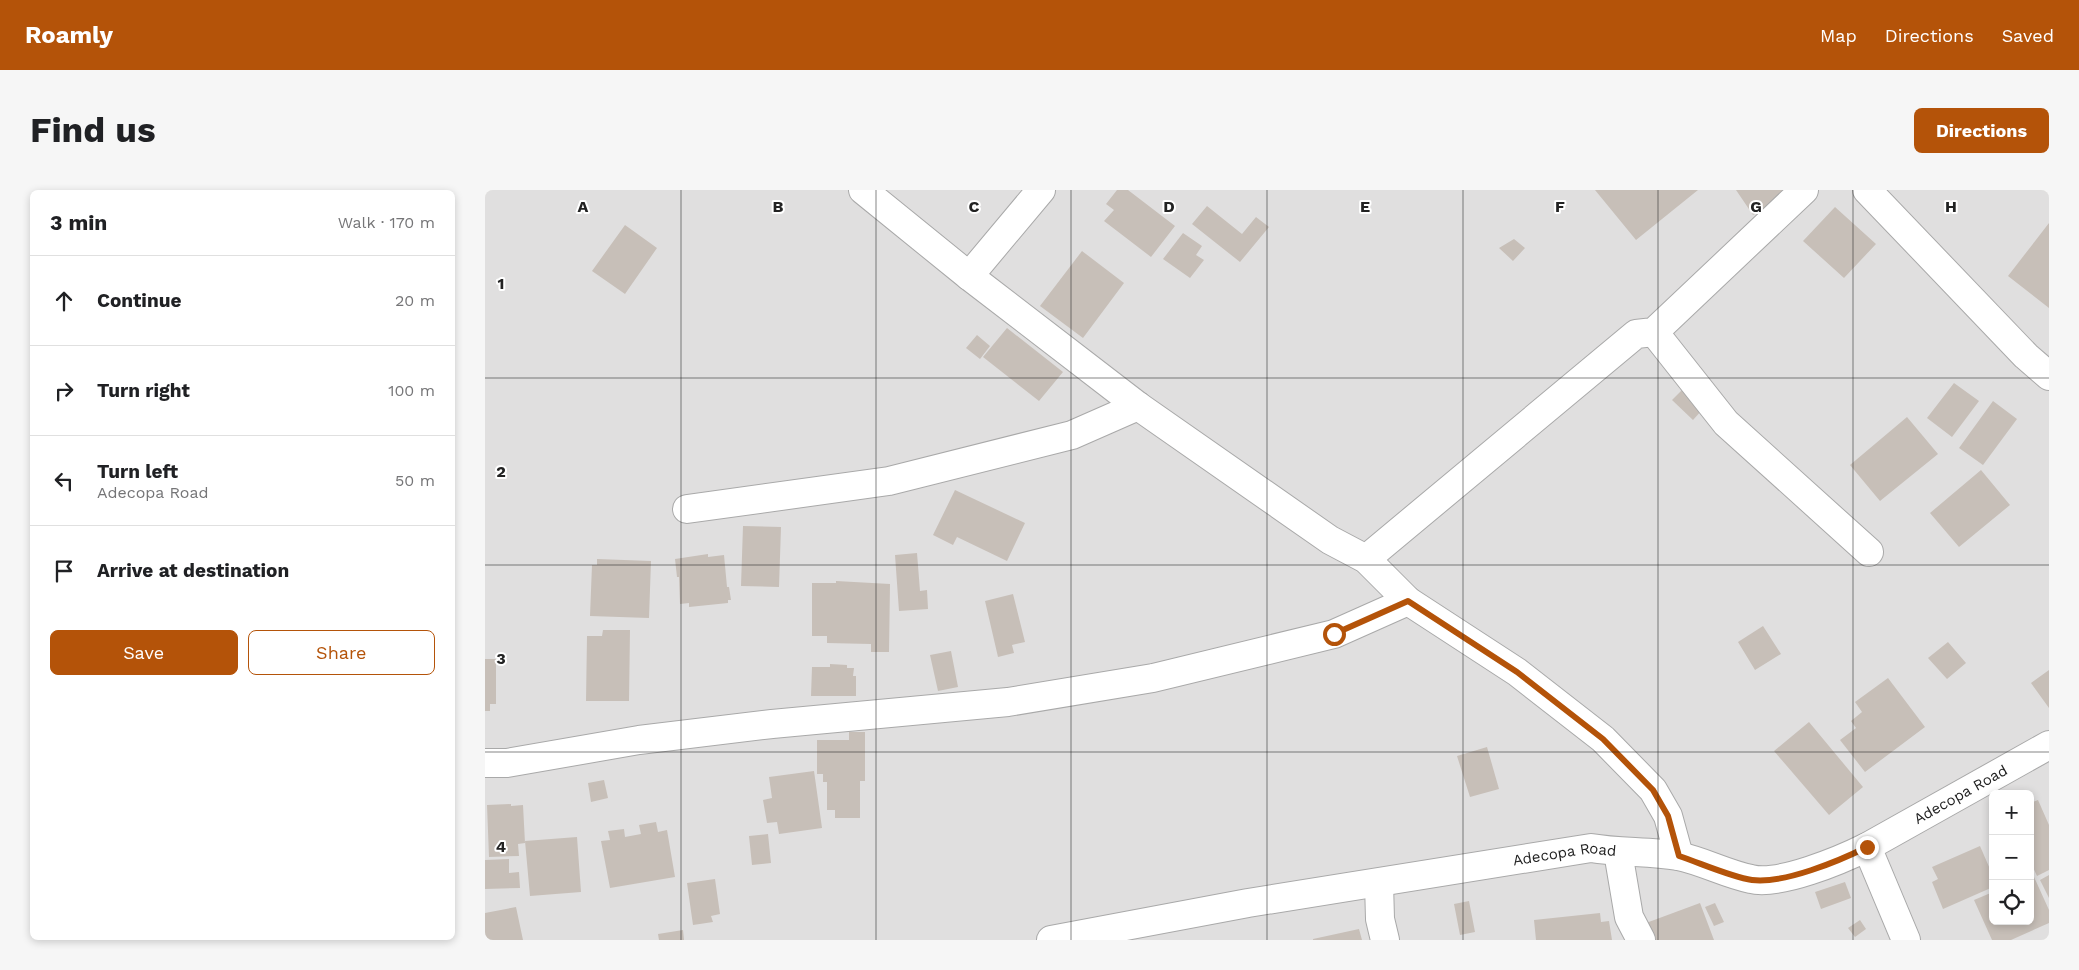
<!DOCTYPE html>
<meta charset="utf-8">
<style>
:root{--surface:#fff;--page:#f6f6f6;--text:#202124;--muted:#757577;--line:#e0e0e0;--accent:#b45309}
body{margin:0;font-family:"Work Sans",sans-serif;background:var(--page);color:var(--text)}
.controls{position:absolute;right:15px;bottom:15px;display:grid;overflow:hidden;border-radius:8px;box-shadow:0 2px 8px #0003}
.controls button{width:45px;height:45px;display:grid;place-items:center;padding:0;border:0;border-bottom:1px solid var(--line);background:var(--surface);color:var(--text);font:25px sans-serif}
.stop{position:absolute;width:15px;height:15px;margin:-11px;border:4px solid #b45309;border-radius:50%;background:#fff}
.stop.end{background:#b45309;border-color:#fff;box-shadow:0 1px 5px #0008}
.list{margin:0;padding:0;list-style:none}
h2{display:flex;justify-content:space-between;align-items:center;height:65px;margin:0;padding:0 20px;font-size:21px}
h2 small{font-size:16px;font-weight:400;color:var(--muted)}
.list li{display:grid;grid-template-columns:32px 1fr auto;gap:15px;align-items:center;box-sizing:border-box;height:90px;padding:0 20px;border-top:1px solid var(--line)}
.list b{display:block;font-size:19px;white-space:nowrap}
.list p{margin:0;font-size:16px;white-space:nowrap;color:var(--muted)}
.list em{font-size:16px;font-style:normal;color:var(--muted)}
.actions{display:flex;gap:10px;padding:15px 20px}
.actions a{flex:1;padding:11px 0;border:1px solid var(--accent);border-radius:8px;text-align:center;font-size:18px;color:var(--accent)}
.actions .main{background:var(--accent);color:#fff}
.icon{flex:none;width:28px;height:28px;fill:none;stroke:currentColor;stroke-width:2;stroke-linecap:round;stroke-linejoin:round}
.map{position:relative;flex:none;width:1564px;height:750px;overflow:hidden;border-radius:8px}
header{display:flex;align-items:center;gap:30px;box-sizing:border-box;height:70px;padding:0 25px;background:var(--accent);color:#fff}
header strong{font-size:24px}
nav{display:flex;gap:28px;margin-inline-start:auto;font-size:18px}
.intro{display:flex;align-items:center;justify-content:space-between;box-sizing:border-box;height:120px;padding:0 30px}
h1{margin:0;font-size:35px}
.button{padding:12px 22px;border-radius:8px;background:var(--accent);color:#fff;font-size:18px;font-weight:700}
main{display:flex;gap:30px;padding:0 30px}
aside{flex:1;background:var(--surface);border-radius:8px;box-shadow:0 2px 8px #0003}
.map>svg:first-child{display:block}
</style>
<header>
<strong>Roamly</strong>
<nav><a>Map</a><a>Directions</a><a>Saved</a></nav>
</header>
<div class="intro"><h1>Find us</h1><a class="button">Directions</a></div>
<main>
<aside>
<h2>3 min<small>Walk · 170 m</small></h2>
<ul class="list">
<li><svg class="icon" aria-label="ahead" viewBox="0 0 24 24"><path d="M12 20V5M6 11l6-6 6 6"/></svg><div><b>Continue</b></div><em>20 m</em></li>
<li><svg class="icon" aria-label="right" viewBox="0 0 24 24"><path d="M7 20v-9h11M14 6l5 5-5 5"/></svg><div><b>Turn right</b></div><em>100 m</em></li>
<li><svg class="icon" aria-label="left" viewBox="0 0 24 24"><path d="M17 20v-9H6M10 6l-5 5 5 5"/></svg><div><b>Turn left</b><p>Adecopa Road</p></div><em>50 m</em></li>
<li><svg class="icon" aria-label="arrive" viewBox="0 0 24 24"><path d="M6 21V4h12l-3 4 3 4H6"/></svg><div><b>Arrive at destination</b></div></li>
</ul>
<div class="actions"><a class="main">Save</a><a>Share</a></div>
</aside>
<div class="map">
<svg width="1564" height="750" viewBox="0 0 1564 750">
<rect width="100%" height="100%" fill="#f2efe9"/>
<!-- residential -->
<path fill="#e0dfdf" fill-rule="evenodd" d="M0,0H1564V750H0ZM1508,604H1545V731H1508Z"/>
<!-- building -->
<path fill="#c7bfb8" d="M632,0H643L690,36L666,67L619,31L629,20L621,14Z
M1110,0H1213L1151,50Z
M1251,0H1303L1304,1L1268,25Z
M722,16L757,44L771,27L784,37L755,72L707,34Z
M1350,17L1391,54L1359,88L1318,51Z
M1564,33V118L1523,86Z
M140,35L172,58L140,104L107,81Z
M698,43L717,56L711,65L719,70L705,88L678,69Z
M1029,49L1040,58L1028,71L1014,58Z
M597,61L639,93L598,148L555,116Z
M522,138L578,182L554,211L498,167Z
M492,145L505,156L495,169L481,158Z
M1469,193L1494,211L1467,247L1442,228Z
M1197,200L1217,220L1208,230L1187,210Z
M1508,211L1532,229L1498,275L1474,258Z
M1422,227L1453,264L1395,311L1365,275Z
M1496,280L1525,315L1474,357L1445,323Z
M470,300L540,333L522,371L472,347L468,355L448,345Z
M258,336L296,337L294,397L256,396Z
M432,363L435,401L442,400L443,419L414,421L410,365Z
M223,364V367L239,365L242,397H244L246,410H243V413L204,417V413L195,414L194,387H192L190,369Z
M112,369L166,371L164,428L105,426L107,375H112Z
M351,391L405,394L404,462H386V454L342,453V446H327V393H351Z
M528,404L540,452L527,455L529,463L513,467L500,411Z
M1278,436L1296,464L1270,480L1253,452Z
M118,440H145L144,511H101L102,446H117Z
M1463,452L1481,473L1462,489L1443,468Z
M466,461L473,497L453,501L445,465Z
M0,469H11V514H5V521H0Z
M345,474L362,475V478H369L368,486H371V506H326L327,477H345Z
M1564,480V518L1546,493Z
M1403,488L1440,537L1380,582L1355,550L1371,538L1366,531L1377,522L1370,512Z
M1324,532L1378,597L1344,625L1289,561Z
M364,542H380V591H375V628H350V620H342V592H338V584H332V550H364Z
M1002,557L1014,599L985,607L972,566Z
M329,581L337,638L294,644L292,632L282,633L278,610L287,608L284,587Z
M119,590L123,608L106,612L103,593Z
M1553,610L1564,635V680L1552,686L1545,671V613Z
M26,614V616L38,615L40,653L33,654L34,666L4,667L2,615Z
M171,632L173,642L182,640L190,687L125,698L116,651L125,650L123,641L139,639L140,647L156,644L154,635Z
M283,644L286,673L267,675L264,646Z
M92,647L96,702L45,706L40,651Z
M1495,656L1508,686V697L1458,719L1447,692L1453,689L1447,677Z
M24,669V683L34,682L35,698L0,699V670Z
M1545,678L1564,720V733L1526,750H1507L1489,710L1508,702V731H1545Z
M1564,685V708L1555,690Z
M230,689L235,724L226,726L228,732L208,735L202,693Z
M1360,692L1366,708L1336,719L1330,702Z
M984,711L990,742L975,745L969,714Z
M1215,713L1229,750H1168L1161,733Z
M1230,713L1239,732L1229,736L1220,717Z
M31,717L38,750H0V723Z
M1115,723L1116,732L1124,731L1127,750H1051L1049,730Z
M1375,730L1381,739L1370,747L1363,738Z
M874,739L877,750H828V749Z
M198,740L199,750H174L173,744Z"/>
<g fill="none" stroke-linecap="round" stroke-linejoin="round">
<!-- minor casing -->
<g stroke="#a9a9a9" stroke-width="30">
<g id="minor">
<path d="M378,0L484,86L653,216L845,350L881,369L923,411L1032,482L1118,549L1168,600L1183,626L1194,666"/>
<path d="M1382,0L1541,166L1564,186"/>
<path d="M484,86L556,0"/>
<path d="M1169,142L1241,233L1384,362"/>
<path d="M202,319L404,291L587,245L653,216"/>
<path d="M881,369L1151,144L1169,142L1319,0"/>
<path d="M0,573H22L154,550L287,534L523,512L668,488L849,444L923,411"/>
<path d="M1382,657L1421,750"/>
<path d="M1133,662L1144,727L1156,750"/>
<path d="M894,693L895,729L900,750"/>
<path id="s1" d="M566,750L763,713L1106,658C1135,663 1165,661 1193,666C1218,671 1241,684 1266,689C1294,696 1356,670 1382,657L1564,555"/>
</g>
</g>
<!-- minor -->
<use href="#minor" stroke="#fff" stroke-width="28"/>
</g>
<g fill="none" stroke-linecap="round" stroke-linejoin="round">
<!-- route -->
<path stroke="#b45309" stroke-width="6" d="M849,444L923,411L1032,482L1118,549L1168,600L1183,626L1194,666C1215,673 1246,687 1267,690C1299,694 1354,671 1382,657"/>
</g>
<!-- grid -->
<path fill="none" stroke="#222" stroke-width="1" stroke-opacity="0.55" d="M196,0V750M391,0V750M586,0V750M782,0V750M978,0V750M1173,0V750M1368,0V750M0,188H1564M0,375H1564M0,562H1564"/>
<g text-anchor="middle" stroke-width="4" stroke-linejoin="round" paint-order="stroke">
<!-- street labels -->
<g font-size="15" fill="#222" stroke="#fff">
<text dy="5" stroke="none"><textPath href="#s1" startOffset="941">Adecopa Road</textPath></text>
<text dy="5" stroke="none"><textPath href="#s1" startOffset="521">Adecopa Road</textPath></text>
</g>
</g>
<g font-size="16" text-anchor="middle" font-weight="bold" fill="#222" stroke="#fff" stroke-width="4" stroke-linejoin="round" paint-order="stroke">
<text x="98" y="22">A</text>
<text x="293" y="22">B</text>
<text x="489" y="22">C</text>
<text x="684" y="22">D</text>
<text x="880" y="22">E</text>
<text x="1075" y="22">F</text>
<text x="1271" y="22">G</text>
<text x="1466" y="22">H</text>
<text x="16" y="99">1</text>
<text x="16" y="287">2</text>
<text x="16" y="474">3</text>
<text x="16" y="662">4</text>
</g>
</svg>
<div class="controls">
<button>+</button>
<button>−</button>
<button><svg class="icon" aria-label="locate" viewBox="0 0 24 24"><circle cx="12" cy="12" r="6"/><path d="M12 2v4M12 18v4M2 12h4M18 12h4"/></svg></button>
</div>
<div class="stop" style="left:849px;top:444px"></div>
<div class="stop end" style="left:1382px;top:657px"></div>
</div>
</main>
